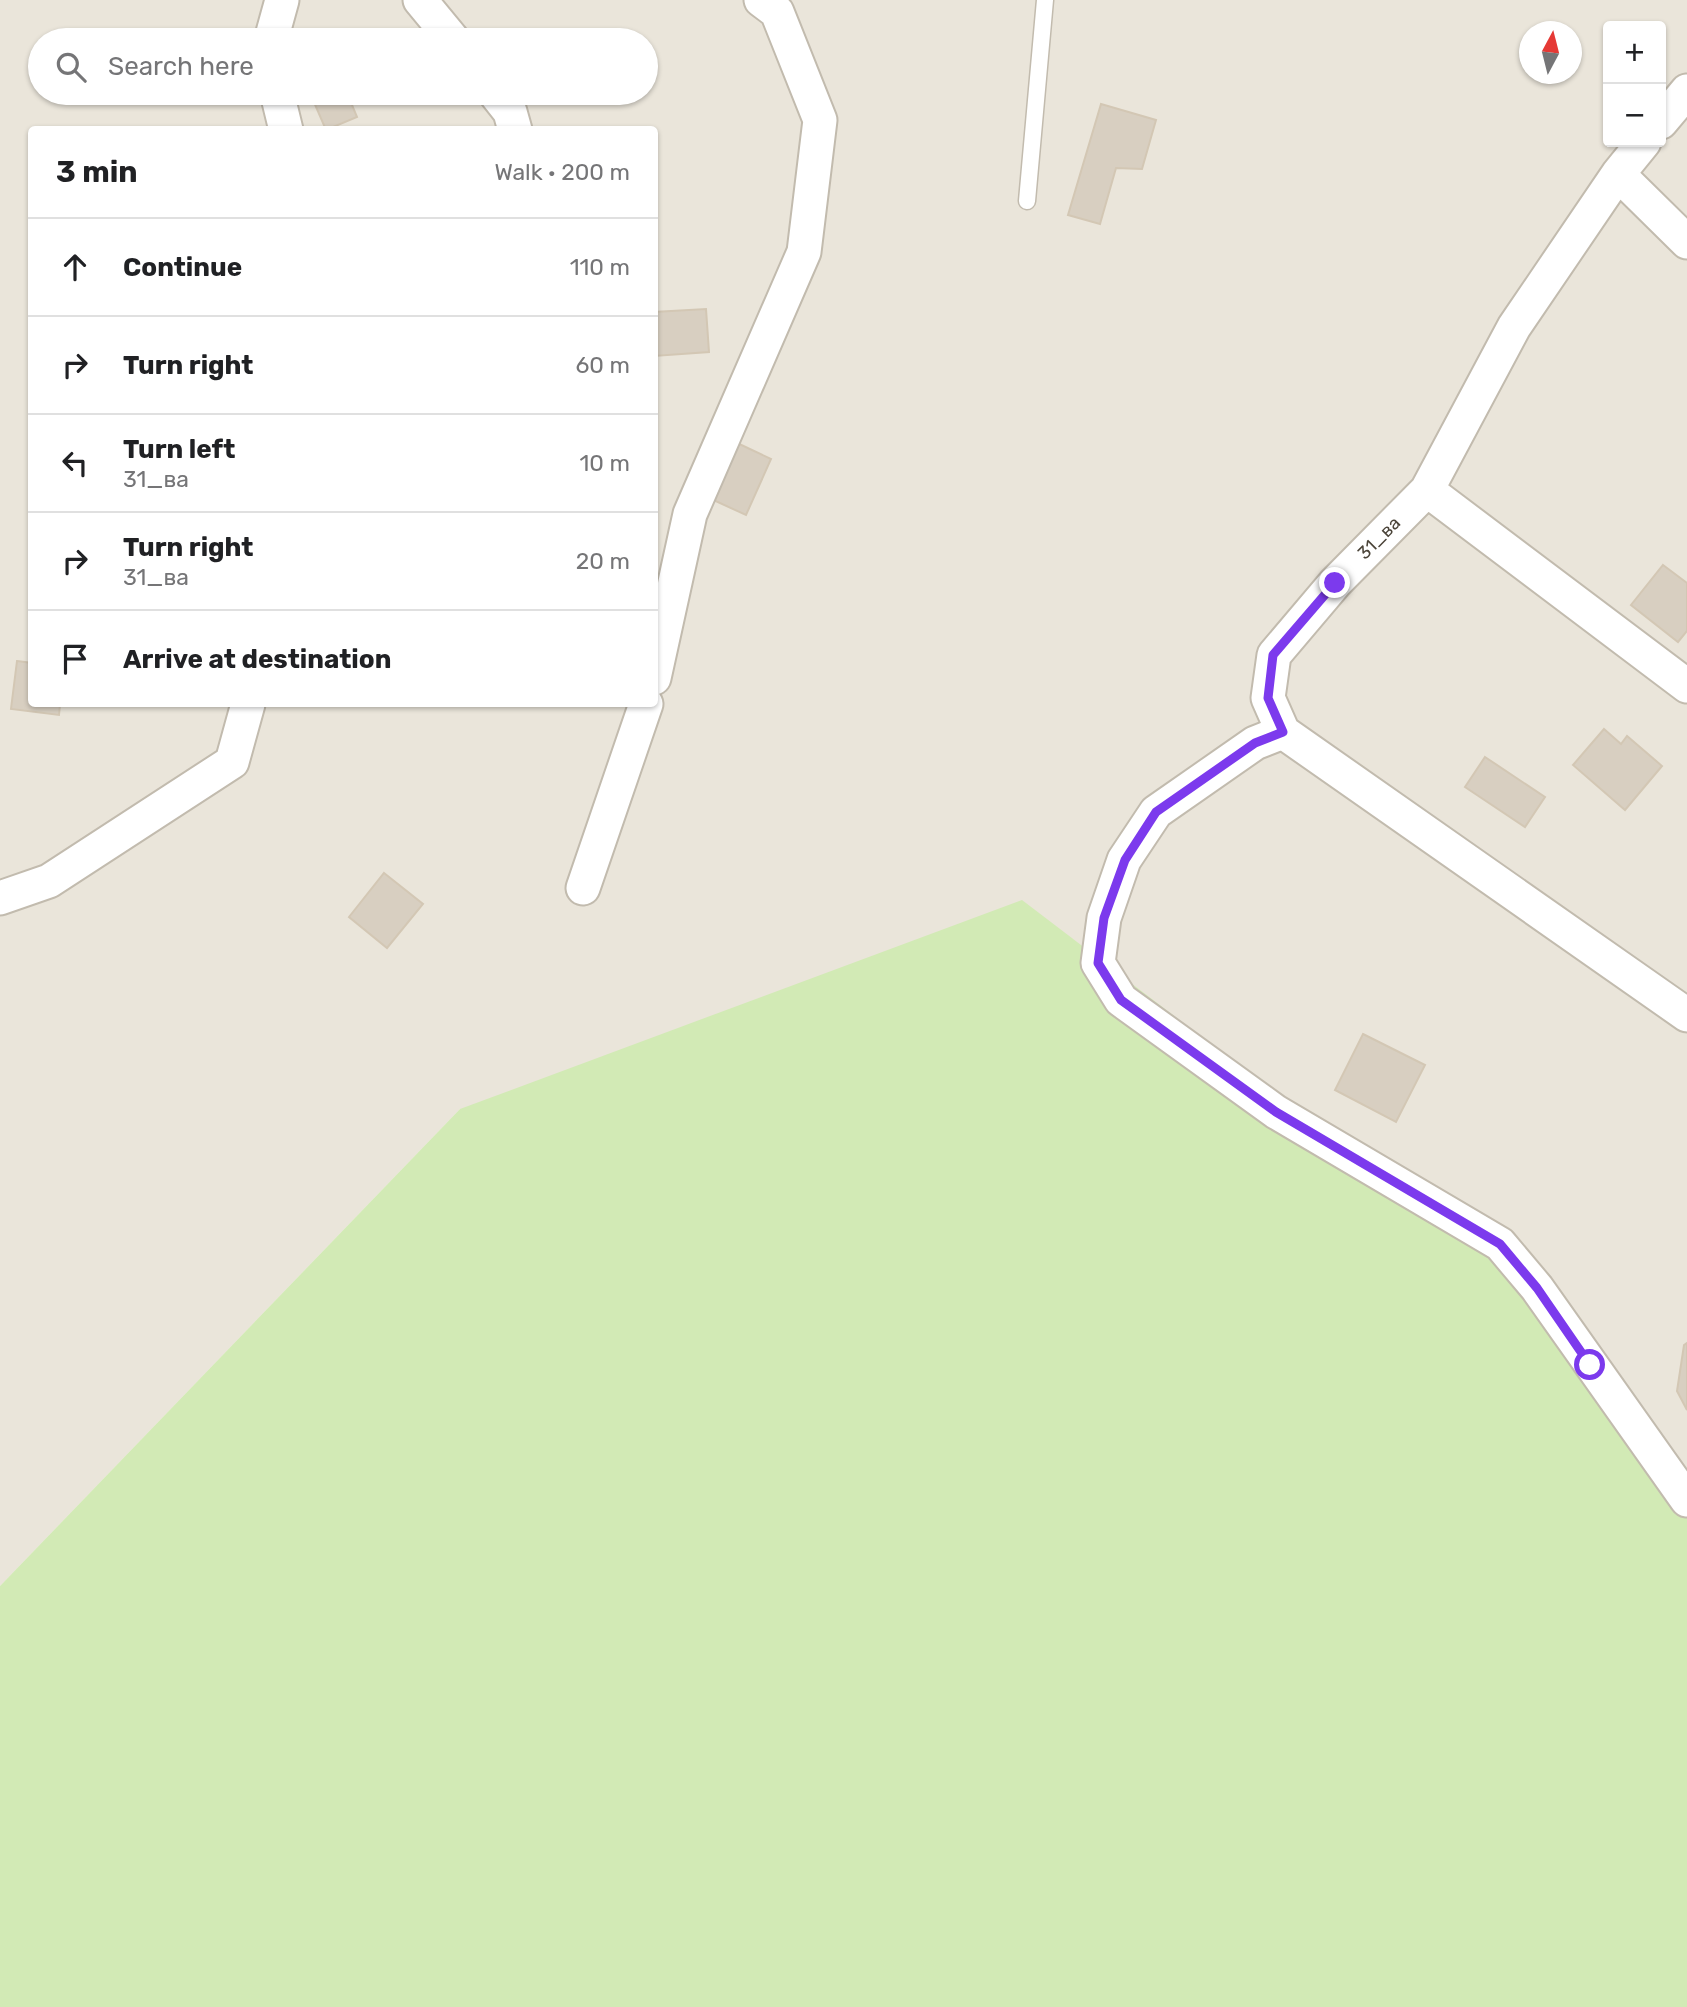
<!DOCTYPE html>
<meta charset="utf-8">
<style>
:root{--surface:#fff;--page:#f2f2f2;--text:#202124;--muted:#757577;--line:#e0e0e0}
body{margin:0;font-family:Rubik,sans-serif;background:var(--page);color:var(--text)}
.controls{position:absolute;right:21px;top:21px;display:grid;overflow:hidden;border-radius:7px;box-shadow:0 2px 5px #0004}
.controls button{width:63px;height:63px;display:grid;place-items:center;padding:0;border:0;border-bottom:2px solid var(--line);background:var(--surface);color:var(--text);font:35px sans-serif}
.compass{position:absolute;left:1519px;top:21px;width:63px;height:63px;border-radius:50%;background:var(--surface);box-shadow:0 2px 5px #0004;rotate:7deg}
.stop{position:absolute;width:21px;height:21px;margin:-16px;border:5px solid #7c3aed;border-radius:50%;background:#fff}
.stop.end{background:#7c3aed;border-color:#fff;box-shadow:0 2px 7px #0008}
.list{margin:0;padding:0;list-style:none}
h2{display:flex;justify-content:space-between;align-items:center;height:91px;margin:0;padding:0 28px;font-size:30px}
h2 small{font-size:23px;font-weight:400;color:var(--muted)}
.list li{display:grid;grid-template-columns:46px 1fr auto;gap:21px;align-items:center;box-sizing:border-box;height:98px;padding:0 28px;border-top:2px solid var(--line)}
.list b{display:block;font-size:26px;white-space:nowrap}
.list p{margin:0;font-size:23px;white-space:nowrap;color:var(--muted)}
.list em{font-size:23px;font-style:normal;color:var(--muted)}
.icon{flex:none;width:38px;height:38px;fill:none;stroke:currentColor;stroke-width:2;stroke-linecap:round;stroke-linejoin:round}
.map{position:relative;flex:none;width:1687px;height:2007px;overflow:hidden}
.search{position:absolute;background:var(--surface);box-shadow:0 2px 5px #0004;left:28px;top:28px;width:630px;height:77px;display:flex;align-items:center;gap:18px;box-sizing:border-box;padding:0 24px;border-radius:38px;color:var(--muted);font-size:26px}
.panel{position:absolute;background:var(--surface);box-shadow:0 2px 5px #0004;left:28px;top:126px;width:630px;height:581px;border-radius:7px}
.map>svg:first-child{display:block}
</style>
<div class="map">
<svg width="1687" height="2007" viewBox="0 0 1687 2007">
<rect width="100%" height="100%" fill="#f6f3ec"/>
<!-- residential -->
<path fill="#eae5da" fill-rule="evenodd" d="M0,0H1687V1493L460,1109L0,1586ZM1608,26H1661V142H1608ZM1530,32H1572V74H1530ZM40,40H646V93H40ZM32,130H654V704H32Z"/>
<!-- green -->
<path fill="#d2eab5" d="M1022,900L1548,1301L1687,1493V2007H0V1586L460,1109Z"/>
<!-- building -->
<path fill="#d8cfc1" stroke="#d3c7b4" stroke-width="2" d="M310,93H347L357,117L326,130Z
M1101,104L1156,120L1142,169L1116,168L1100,224L1068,215Z
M706,309L709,352L654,356V312Z
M735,442L771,459L746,515L709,498Z
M1663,565L1687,583V631L1678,642L1631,605Z
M17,661L32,663V704H60L59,715L11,709Z
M1604,729L1621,744L1627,736L1662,766L1625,810L1573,765Z
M1485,757L1545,797L1525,827L1465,787Z
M384,873L423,904L387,948L349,917Z
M1363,1034L1425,1065L1396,1122L1335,1090Z
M1687,1343V1410L1677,1391L1684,1345Z"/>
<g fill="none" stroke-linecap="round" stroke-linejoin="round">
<!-- lane casing -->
<g stroke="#c2bbae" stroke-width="19">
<path id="lane" d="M1027,201L1045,0"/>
</g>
<!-- street casing -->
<g stroke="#c2bbae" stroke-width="37">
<path id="street" d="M420,0L453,40
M271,40L282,0
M277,93L286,130
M495,93L510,112L515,130
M1661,122L1687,91
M1644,142L1618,174L1514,327L1427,490L1335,583L1274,655L1268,698L1283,732L1687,1015
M1618,174L1687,242
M1427,490L1687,686
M654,678L690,514L804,252L820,120L777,12L761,0
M1283,732L1255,743L1156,812L1124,860L1104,918L1098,963L1121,1000L1276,1112L1500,1244L1537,1288L1687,1500
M583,888L646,704
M0,898L49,881L232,762L248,704"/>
</g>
<!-- lane -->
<use href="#lane" stroke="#fff" stroke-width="16"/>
<!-- street -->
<use href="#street" stroke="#fff" stroke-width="33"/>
</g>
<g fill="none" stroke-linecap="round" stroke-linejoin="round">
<!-- route -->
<path stroke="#7c3aed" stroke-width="9" d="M1335,583L1273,655L1268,698L1283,732L1255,743L1156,812L1125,860L1104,918L1098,963L1121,1000L1276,1112L1500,1244L1537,1288L1590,1365"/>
</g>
<g text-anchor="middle" stroke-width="7" stroke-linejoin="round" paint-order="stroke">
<!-- street labels -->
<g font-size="18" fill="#4b4439" stroke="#fff">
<text transform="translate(1379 538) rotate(-45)" y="6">31_ва</text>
</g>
</g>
</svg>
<div class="controls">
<button>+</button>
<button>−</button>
</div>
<svg class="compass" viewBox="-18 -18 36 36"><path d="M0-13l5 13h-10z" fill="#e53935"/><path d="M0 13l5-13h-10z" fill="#757577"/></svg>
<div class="stop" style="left:1590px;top:1365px"></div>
<div class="stop end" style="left:1335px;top:583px"></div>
<div class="search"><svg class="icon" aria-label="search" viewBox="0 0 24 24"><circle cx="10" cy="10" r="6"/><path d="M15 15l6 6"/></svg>Search here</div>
<section class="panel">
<h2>3 min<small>Walk · 200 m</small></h2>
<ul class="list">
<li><svg class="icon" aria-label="ahead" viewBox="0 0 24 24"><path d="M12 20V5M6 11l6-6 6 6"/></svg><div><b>Continue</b></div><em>110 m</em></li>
<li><svg class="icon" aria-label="right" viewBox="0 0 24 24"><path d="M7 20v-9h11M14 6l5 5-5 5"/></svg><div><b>Turn right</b></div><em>60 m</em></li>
<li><svg class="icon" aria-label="left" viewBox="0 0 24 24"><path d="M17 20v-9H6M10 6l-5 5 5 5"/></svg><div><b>Turn left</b><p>31_ва</p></div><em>10 m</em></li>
<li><svg class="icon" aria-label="right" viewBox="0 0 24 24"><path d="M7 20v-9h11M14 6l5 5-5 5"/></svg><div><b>Turn right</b><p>31_ва</p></div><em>20 m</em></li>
<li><svg class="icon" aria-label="arrive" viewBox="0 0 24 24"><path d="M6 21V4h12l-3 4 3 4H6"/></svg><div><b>Arrive at destination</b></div></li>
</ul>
</section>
</div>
